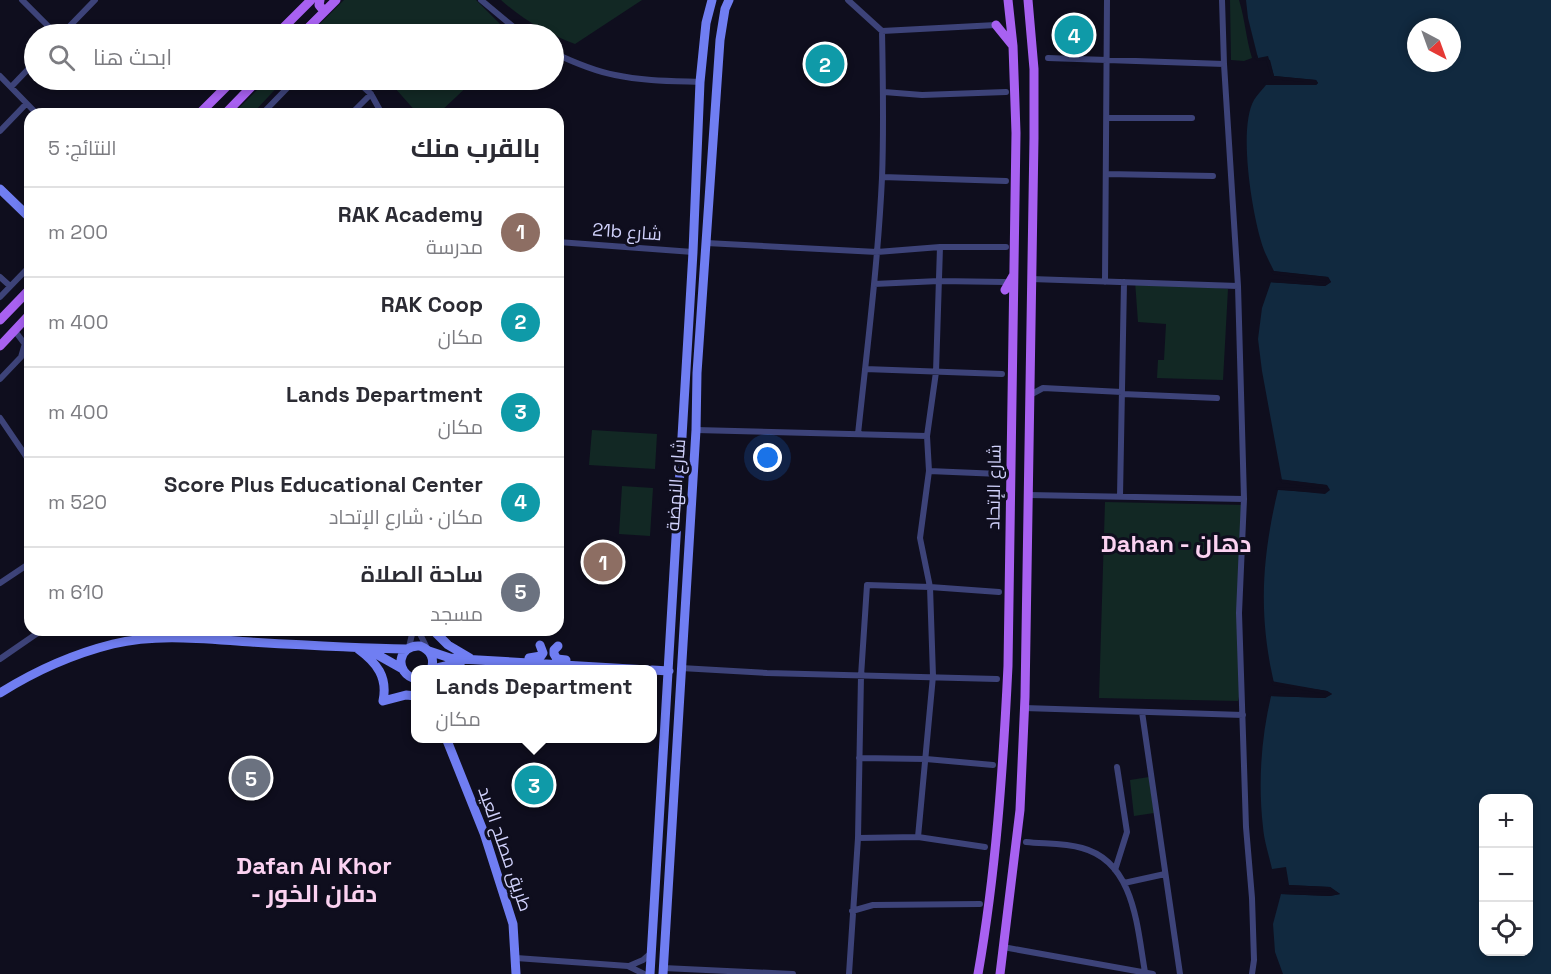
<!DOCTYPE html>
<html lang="ar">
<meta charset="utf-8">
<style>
:root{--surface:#fff;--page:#f2f2f3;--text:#2b2b33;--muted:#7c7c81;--line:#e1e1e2;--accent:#db2777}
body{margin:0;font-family:"Space Grotesk",Cairo,sans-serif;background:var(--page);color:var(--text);direction:rtl}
.controls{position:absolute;right:18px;bottom:18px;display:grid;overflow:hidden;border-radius:12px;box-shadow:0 3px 9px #0003}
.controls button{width:54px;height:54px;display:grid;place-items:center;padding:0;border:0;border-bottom:2px solid var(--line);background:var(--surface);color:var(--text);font:30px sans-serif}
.compass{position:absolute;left:1407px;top:18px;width:54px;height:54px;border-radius:50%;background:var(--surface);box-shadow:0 3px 9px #0003;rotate:139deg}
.you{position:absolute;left:768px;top:458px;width:21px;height:21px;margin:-15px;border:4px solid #fff;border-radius:50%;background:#1a73e8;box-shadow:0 0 0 9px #1a73e833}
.badge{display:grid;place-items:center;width:39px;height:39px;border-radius:50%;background:var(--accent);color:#fff;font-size:20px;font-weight:700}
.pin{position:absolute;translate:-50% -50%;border:3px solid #fff;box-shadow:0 2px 6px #0006}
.popup{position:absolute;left:411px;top:665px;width:246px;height:78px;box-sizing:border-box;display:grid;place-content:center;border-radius:12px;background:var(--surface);filter:drop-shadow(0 2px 4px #0005);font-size:20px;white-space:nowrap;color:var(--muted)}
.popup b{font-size:22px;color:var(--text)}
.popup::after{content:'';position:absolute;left:50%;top:100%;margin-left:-12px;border:12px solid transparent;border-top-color:var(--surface)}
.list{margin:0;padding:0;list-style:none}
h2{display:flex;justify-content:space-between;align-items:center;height:78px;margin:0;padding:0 24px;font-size:26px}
h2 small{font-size:20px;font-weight:400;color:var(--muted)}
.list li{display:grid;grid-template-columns:39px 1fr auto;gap:18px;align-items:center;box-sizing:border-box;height:90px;padding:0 24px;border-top:2px solid var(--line)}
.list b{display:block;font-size:22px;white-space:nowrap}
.list p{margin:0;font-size:20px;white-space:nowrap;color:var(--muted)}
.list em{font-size:20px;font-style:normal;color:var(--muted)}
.icon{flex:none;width:33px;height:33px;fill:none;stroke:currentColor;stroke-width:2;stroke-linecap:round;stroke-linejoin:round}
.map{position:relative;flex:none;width:1551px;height:974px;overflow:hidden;direction:ltr}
.search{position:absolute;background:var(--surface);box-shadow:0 3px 9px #0003;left:24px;top:24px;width:540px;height:66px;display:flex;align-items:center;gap:15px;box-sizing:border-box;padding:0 21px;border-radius:33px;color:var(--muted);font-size:22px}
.panel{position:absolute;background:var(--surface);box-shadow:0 3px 9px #0003;left:24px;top:108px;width:540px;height:528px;border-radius:18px;direction:rtl}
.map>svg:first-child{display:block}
</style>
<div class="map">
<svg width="1551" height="974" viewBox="0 0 1551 974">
<rect width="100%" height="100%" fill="#0f0e1e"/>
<!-- green -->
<path fill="#122824" d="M344,0H476L510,34H310Z
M501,0H642L575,44C548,34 523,20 501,0Z
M1230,0H1239C1245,19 1246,39 1252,58L1244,61L1231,60Z
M267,80H284L252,114H233Z
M383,80H474L438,114H418L394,87Z
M1135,281L1228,289L1223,380L1157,378L1158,360H1164L1166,324L1138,322Z
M592,430L657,434L655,469L589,465Z
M622,486L653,488L650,536L619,534Z
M1105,502L1244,505L1241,626L1243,681L1238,701L1099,698Z
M1149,777L1154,813L1134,816L1130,780Z"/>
<!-- water -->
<path fill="#11293f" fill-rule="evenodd" d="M1246,0H1551V974H1283L1275,952L1273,924L1281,894L1330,896L1340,894L1330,887L1289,885L1286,867L1272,869C1269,855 1264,841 1263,827C1258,783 1261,739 1271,696L1325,698L1332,694L1327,691L1274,683C1258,614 1262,557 1278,490L1325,493L1326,485L1282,480L1262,371L1258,339L1262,308L1271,282L1325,286L1331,282L1328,277L1274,271C1269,261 1264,252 1261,241C1252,211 1238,128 1254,100C1257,95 1262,90 1266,85H1316L1318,83L1316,80L1274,76L1270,60L1258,58L1248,18ZM1416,27H1452V63H1416ZM1484,798H1528V952H1484Z"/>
<!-- pier -->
<path fill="#0f0e1e" d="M1257,55L1258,58L1268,56L1274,76L1316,80L1318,83L1316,85H1266L1263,84L1266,82H1304L1272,79L1266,60L1257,61L1254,57Z
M1270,271L1328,277L1331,282L1325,286L1268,282L1271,279L1324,283L1327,281L1273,274Z
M1279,479L1327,485L1330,490L1325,494L1275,489L1278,487L1326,489L1282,483Z
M1271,681L1327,691L1332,694L1325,698L1268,696L1271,693L1326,694L1273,685Z
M1286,885L1330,887L1340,894L1330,896L1281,894V891L1334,892L1329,890L1289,888Z"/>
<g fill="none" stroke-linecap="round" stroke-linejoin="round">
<!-- street -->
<path stroke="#3d4379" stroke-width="6" d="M22,0L56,34
M481,0L522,34
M848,0L882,31L996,25
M62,34L95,0
M554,53C573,62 594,71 615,75C643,81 672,81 700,82
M1048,58L1224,64L1222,0
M1224,64L1238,286L1244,499L1239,613L1246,827L1252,898L1254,960L1252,974
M0,76L37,114
M356,80L371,94L382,114
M11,87L34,63
M884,92L922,95L1006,92
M262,114L295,80
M351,114L371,94
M1107,118H1192
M0,131L26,104
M1106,174L1213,176
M882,177L1006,181
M558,242L693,252
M706,243L877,252L940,247H1006
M0,277L10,286
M1031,279L1238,286
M1105,282L1107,0
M874,284L939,281L1005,282
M0,297L30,266
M15,331L30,351
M865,369L1002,374
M0,379L21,357L26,340L30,335
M1122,394L1217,398
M1030,395L1043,388L1122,392
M0,418L30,462
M696,430L927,436
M858,434C867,349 878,263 882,178C884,129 883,80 882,31
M929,471L1000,474
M1028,495L1244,499
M1120,496L1124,282
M0,583L30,563
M137,630L139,639
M418,630L427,648
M409,647L413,630
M0,659L42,630
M681,668L767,673L997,679
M1024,708L1243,715
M1142,712L1180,974
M859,758L926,759L993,765
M918,837L933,676L930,587L920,538L929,471L927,436L936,372L940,247
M858,838L918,837L985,847
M1026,842C1044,844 1064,843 1082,848C1135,862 1137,928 1145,972
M1115,870L1127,832L1117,767
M1124,883L1165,874
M852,911L873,905L980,904
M1003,947L1153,974
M516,958L628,966L644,974
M629,966L643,960L651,953
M663,968L793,974
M849,974L858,838L861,676L867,585L930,587L999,592"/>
<!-- secondary -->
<path stroke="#707ef2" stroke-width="9" d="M0,189L30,218
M433,630L448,645L470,658
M558,646L554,650V654L557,659L566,660
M358,649C377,663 388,677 383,701
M369,650L401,668
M429,651L450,658L461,659L648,670
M529,658L541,656L543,653L540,645
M432,669L461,662
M652,670L669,671
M416,679C393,673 398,644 420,646C431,650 435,659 431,670
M0,693C35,671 73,654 113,644C158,633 205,639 251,642C303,645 355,648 407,649
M383,701L406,695L416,696
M446,738L484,833L513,924L516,974
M650,974L693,252L700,82L706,23L712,0
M663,974L696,430L697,373L720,40L725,9L729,0"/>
<!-- primary -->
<path stroke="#a861f1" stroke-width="9" d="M320,0L319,5L324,11
M996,25L1013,46
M277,34L311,0
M302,34L336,0
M199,114L233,80
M225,114L258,80
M1005,290L1013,276
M0,320L30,289
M0,346L30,314
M978,974C996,872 1003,769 1008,666L1016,133L1013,46L1008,0
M1000,974L1020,810L1025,697L1034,138V69L1028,0"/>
</g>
<g text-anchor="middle" stroke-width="6" stroke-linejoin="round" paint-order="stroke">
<!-- street labels -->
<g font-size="18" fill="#d0d1fb" stroke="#0f0e1e">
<text transform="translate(627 232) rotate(4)" y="6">21b شارع</text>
<text transform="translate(676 485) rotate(-86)" y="6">شارع النهضة</text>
<text transform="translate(994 487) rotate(-89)" y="6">شارع الإتحاد</text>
<text transform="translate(505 849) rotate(71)" y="6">طريق مصلح العيد</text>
</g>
<!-- district labels -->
<g font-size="24" font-weight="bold" fill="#fbd2f1" stroke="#0f0e1e">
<text x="1176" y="552">Dahan - دهان</text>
<text x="314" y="874">Dafan Al Khor<tspan x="314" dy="28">- دفان الخور</tspan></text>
</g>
</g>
</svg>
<div class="controls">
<button>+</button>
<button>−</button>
<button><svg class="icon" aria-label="locate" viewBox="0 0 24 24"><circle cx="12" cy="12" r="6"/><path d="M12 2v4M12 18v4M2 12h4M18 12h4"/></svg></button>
</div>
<svg class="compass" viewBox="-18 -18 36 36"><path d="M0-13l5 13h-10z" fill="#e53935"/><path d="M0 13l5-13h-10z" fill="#7c7c81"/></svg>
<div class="you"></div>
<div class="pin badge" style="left:603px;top:562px;background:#8d6e63">1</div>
<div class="pin badge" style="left:825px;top:64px;background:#0f9aa8">2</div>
<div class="pin badge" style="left:534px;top:785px;background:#0f9aa8">3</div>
<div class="popup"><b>Lands Department</b>مكان</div>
<div class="pin badge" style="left:1074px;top:35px;background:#0f9aa8">4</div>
<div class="pin badge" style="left:251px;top:778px;background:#6b7280">5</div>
<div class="search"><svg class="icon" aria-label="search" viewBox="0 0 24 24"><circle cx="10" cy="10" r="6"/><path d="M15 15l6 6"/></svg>ابحث هنا</div>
<section class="panel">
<h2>بالقرب منك<small>النتائج: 5</small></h2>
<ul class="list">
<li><span class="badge" style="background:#8d6e63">1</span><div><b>RAK Academy</b><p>مدرسة</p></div><em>200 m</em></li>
<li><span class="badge" style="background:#0f9aa8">2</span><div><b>RAK Coop</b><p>مكان</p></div><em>400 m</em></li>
<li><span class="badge" style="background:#0f9aa8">3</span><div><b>Lands Department</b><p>مكان</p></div><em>400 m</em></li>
<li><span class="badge" style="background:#0f9aa8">4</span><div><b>Score Plus Educational Center</b><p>مكان · شارع الإتحاد</p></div><em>520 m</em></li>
<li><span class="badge" style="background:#6b7280">5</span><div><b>ساحة الصلاة</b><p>مسجد</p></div><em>610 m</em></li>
</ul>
</section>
</div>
